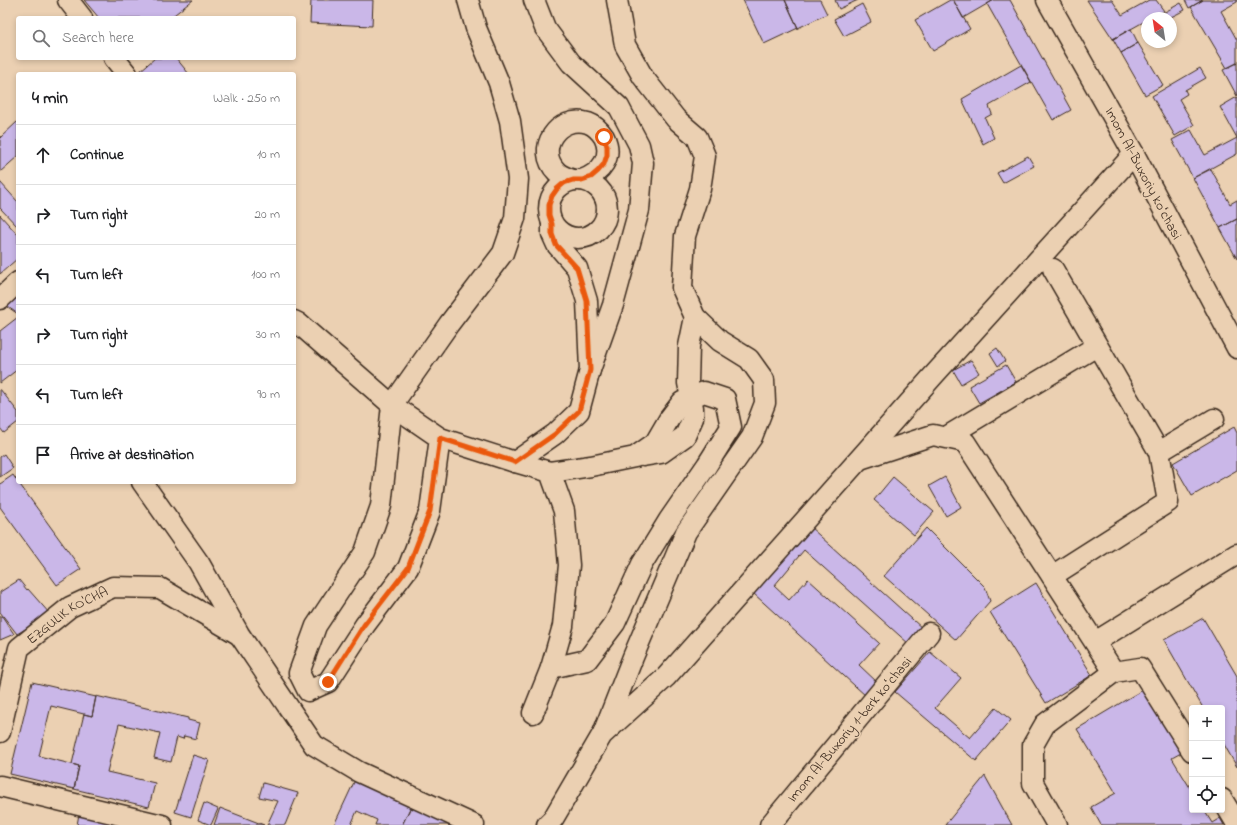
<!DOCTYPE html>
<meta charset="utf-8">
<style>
:root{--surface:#fff;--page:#f2f2f2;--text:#202124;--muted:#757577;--line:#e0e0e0}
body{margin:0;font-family:"Indie Flower",sans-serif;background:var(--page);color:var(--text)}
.controls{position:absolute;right:12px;bottom:12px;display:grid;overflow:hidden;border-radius:4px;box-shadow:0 2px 6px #0003}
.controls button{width:36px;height:36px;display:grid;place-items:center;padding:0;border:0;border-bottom:1px solid var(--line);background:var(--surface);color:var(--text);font:20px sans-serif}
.compass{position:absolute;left:1141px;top:12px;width:36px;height:36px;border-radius:50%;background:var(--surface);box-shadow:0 2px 6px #0003;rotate:330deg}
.stop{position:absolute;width:12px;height:12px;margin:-9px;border:3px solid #ea580c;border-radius:50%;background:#fff}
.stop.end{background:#ea580c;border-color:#fff;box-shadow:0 1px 4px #0008}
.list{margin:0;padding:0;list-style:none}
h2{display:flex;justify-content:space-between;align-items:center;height:52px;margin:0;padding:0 16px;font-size:17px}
h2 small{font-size:13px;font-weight:400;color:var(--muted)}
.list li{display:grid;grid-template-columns:26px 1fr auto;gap:12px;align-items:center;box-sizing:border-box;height:60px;padding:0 16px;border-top:1px solid var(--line)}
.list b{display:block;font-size:15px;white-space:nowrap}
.list em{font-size:13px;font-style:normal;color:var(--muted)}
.icon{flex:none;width:22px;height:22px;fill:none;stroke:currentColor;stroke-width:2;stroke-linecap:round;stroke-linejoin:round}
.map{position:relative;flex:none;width:1237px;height:825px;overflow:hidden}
.search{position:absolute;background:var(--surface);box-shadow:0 2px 6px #0003;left:16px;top:16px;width:280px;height:44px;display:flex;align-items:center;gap:10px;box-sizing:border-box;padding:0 14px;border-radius:4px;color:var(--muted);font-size:15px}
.panel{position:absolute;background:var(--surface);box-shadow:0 2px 6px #0003;left:16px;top:72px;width:280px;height:412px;border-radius:4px}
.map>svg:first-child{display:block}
</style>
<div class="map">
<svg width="1237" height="825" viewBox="0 0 1237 825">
<rect width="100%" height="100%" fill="#ebd0b2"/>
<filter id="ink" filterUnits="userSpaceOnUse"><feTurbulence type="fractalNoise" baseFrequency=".025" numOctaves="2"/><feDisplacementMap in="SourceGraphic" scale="8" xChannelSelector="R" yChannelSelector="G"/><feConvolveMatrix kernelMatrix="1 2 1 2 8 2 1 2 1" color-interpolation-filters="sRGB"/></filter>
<g filter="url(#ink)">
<!-- building -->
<path fill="#cab7e8" stroke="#3b2a1e" d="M84,0H193L170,18H99Z
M311,0H373L372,26L310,23Z
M743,0H785L798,28L764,44Z
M785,0H820L827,14L798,28Z
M835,0H858L839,9Z
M950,0H953L970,29L933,51L915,20Z
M955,0H994L963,18L954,1Z
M994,0H1010L1071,110L1053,120L987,4Z
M1087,0H1112L1122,15L1149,0H1156L1164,11L1151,18H1147V20L1113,39Z
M1185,0H1203L1189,8Z
M1203,0H1237V2L1221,11L1237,40V63L1227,68L1191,7Z
M1181,3L1185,10L1169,18H1154Z
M862,4L871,22L844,36L834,19Z
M1131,29L1138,43L1121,53L1113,39Z
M1138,43L1163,85L1145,95L1121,53Z
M155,58H176L189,74H142L140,71Z
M1237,63V96L1223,70Z
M1021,65L1031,82L989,106L992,114L985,118L994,138L983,144L962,99Z
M1200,68L1206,78L1185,90L1187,94L1179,99L1194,125L1175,136L1152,96Z
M1237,97V154L1193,178L1172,140L1191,130L1205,155L1237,138L1220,107Z
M18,121V156L0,172V138Z
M1028,156L1034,166L1003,183L997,173Z
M1211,169L1230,204L1237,200V219L1220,228L1193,178Z
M0,182L18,202V227L0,208Z
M0,215L18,235V258L0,274Z
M1237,219V259L1220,228Z
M18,293V314L5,305Z
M18,317V369L0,383V331Z
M997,348L1005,361L998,366L990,353Z
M971,360L979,373L961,384L953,370Z
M1006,365L1016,382L979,403L969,386Z
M0,389L18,412V422L4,433L0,428Z
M1234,427L1237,433V470L1192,496L1173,463Z
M4,454L13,468L0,477V457Z
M13,475L81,569L57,585L0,507V484Z
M893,477L934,512L914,535L874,500Z
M945,477L961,507L946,516L929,486Z
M810,527L923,629L909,644L804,550L774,586L789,600L808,579L879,643L859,665L878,683L866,696L753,593Z
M926,528L985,587L990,601L956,640L884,576Z
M19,580L27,590L28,589L50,614L17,634L0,612V592Z
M1036,583L1092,675L1046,703L990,612Z
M2,616L14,634L0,640V617Z
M1203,618L1237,676V767L1222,741V708H1203L1164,640Z
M930,652L961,678L935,708L970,738L996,708L1011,720L976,761L895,692Z
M32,682L96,697L92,716L51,706L39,756L79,766L74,789L10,774Z
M1144,689L1181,753L1172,758L1192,791V810H1204L1212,823L1220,818L1224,825H1101L1091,807L1116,793L1077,729Z
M96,696L188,718V720L200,723L196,739L184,736L183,739L177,737L171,762L154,758L160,733L119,724L107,772L155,783L149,807L74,789L79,766L72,764L84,714L92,716Z
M193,755L209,760L191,817L175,812Z
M985,776L1012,825H945Z
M355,780L411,806L402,825H375L377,820L357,811L351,825H334Z
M263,783L298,793L285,825H267L278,801L259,797Z
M204,803L218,809L211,825L198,820Z
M413,803L459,825H402Z
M220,808L264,825H214Z
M79,814L139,825H77Z"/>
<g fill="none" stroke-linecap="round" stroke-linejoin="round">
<!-- minor casing -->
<g stroke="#3b2a1e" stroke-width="23">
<g id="minor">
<path d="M68,0L82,18"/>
<path d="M534,0L545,28L571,63L619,107L639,145L643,163L639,210L613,305L590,370"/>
<path d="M1047,0L1134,154L1237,348"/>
<path d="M114,58L127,74"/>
<circle cx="578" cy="209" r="29"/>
<path d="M573,180C567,178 561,176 557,172C534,149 558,114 588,123C594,125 600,131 604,137C614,157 601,173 582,180"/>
<path d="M1053,269L1159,452"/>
<path d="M0,299L18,282"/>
<path d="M294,321L298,323L392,405L440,438L430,511L408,568L365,625L328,682L308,691L299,673L316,626L365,552L381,506L392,405L449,324L503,253L515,218L518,179L510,121L499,83L476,28L468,0"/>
<path d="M946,437L1097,346"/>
<path d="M440,438L515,462L555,434L579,411L590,370L587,301L577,268L557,245L552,234V224"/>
<path d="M643,456L661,453L685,436L693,418V408L688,383L689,346L695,317"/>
<path d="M860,459L933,435L965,442L1114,672"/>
<path d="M515,462L550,472L564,511L569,565L563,626L551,668L533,713"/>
<path d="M550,472L591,466L635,457L655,443L669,419L682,402L704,392L725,399L731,427L707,465L669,520L642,564L615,623L587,660L551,668"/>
<path d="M142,482L199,563L239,634L314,745L359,772L474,825"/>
<path d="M1052,576L1168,502L1159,452L1214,419"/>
<path d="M1095,642L1237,554"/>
<path d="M604,731L633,657L686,532L752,437L765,403L764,380L749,359L720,341L695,317L682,288L685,236L700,189L705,156L697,137L676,119L643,77L625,45L617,0"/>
<path id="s1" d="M0,732L19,648L70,607L113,587L160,588L238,634"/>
<path d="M0,786L162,825"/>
<path d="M1222,799L1237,824"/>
<path d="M547,825L553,819L602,735L666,677L933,376L1134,154"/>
<path d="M770,825L929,633"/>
<path d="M1057,825L1033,783V745L1045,724L1114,672L1140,668L1192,751"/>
</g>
</g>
<!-- minor -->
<use href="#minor" stroke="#ebd0b2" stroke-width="20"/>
</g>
</g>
<g fill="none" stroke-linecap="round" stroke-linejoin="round" filter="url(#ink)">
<!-- route -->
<path stroke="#ea580c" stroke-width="5" d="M328,682L364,625L408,568L430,511L440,438L515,462L555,434L579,411L590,370L587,301L577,268L556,245L552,234V224L549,215V205L552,196L557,189L564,183L573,180H582L591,177L598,171L604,164L607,155V146L604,137"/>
</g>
<g text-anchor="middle" stroke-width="3.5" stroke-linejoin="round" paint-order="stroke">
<!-- street labels -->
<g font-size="14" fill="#3b2a1e" stroke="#ebd0b2">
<text transform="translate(1144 173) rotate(62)" y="5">Imom Al-Buxoriy koʻchasi</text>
<text dy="5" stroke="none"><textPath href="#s1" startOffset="145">EZGULIK KO'CHA</textPath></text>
<text transform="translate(849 729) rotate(-50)" y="5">Imom Al-Buxoriy 1-berk koʻchasi</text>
</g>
</g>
</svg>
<div class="controls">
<button>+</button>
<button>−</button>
<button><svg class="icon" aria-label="locate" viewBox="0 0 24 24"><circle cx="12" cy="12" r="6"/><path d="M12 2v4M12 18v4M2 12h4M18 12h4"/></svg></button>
</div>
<svg class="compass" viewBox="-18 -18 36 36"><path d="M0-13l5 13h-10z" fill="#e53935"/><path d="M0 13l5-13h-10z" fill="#757577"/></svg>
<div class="stop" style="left:604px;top:137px"></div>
<div class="stop end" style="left:328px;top:682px"></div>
<div class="search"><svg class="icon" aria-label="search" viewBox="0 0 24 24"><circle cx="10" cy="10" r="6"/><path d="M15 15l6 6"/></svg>Search here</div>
<section class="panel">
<h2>4 min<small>Walk · 250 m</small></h2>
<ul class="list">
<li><svg class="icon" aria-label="ahead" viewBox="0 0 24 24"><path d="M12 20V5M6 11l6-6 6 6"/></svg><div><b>Continue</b></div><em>10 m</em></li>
<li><svg class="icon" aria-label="right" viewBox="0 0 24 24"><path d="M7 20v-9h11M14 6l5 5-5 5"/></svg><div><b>Turn right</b></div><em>20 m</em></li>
<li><svg class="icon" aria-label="left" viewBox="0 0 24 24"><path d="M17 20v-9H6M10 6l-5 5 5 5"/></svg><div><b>Turn left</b></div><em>100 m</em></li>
<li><svg class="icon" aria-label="right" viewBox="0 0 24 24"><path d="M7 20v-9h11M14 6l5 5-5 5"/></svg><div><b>Turn right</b></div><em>30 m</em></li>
<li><svg class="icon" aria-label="left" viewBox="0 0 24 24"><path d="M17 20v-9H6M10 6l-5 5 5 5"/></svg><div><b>Turn left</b></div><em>90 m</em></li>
<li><svg class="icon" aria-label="arrive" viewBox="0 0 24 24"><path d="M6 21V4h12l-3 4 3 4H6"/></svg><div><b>Arrive at destination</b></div></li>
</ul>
</section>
</div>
